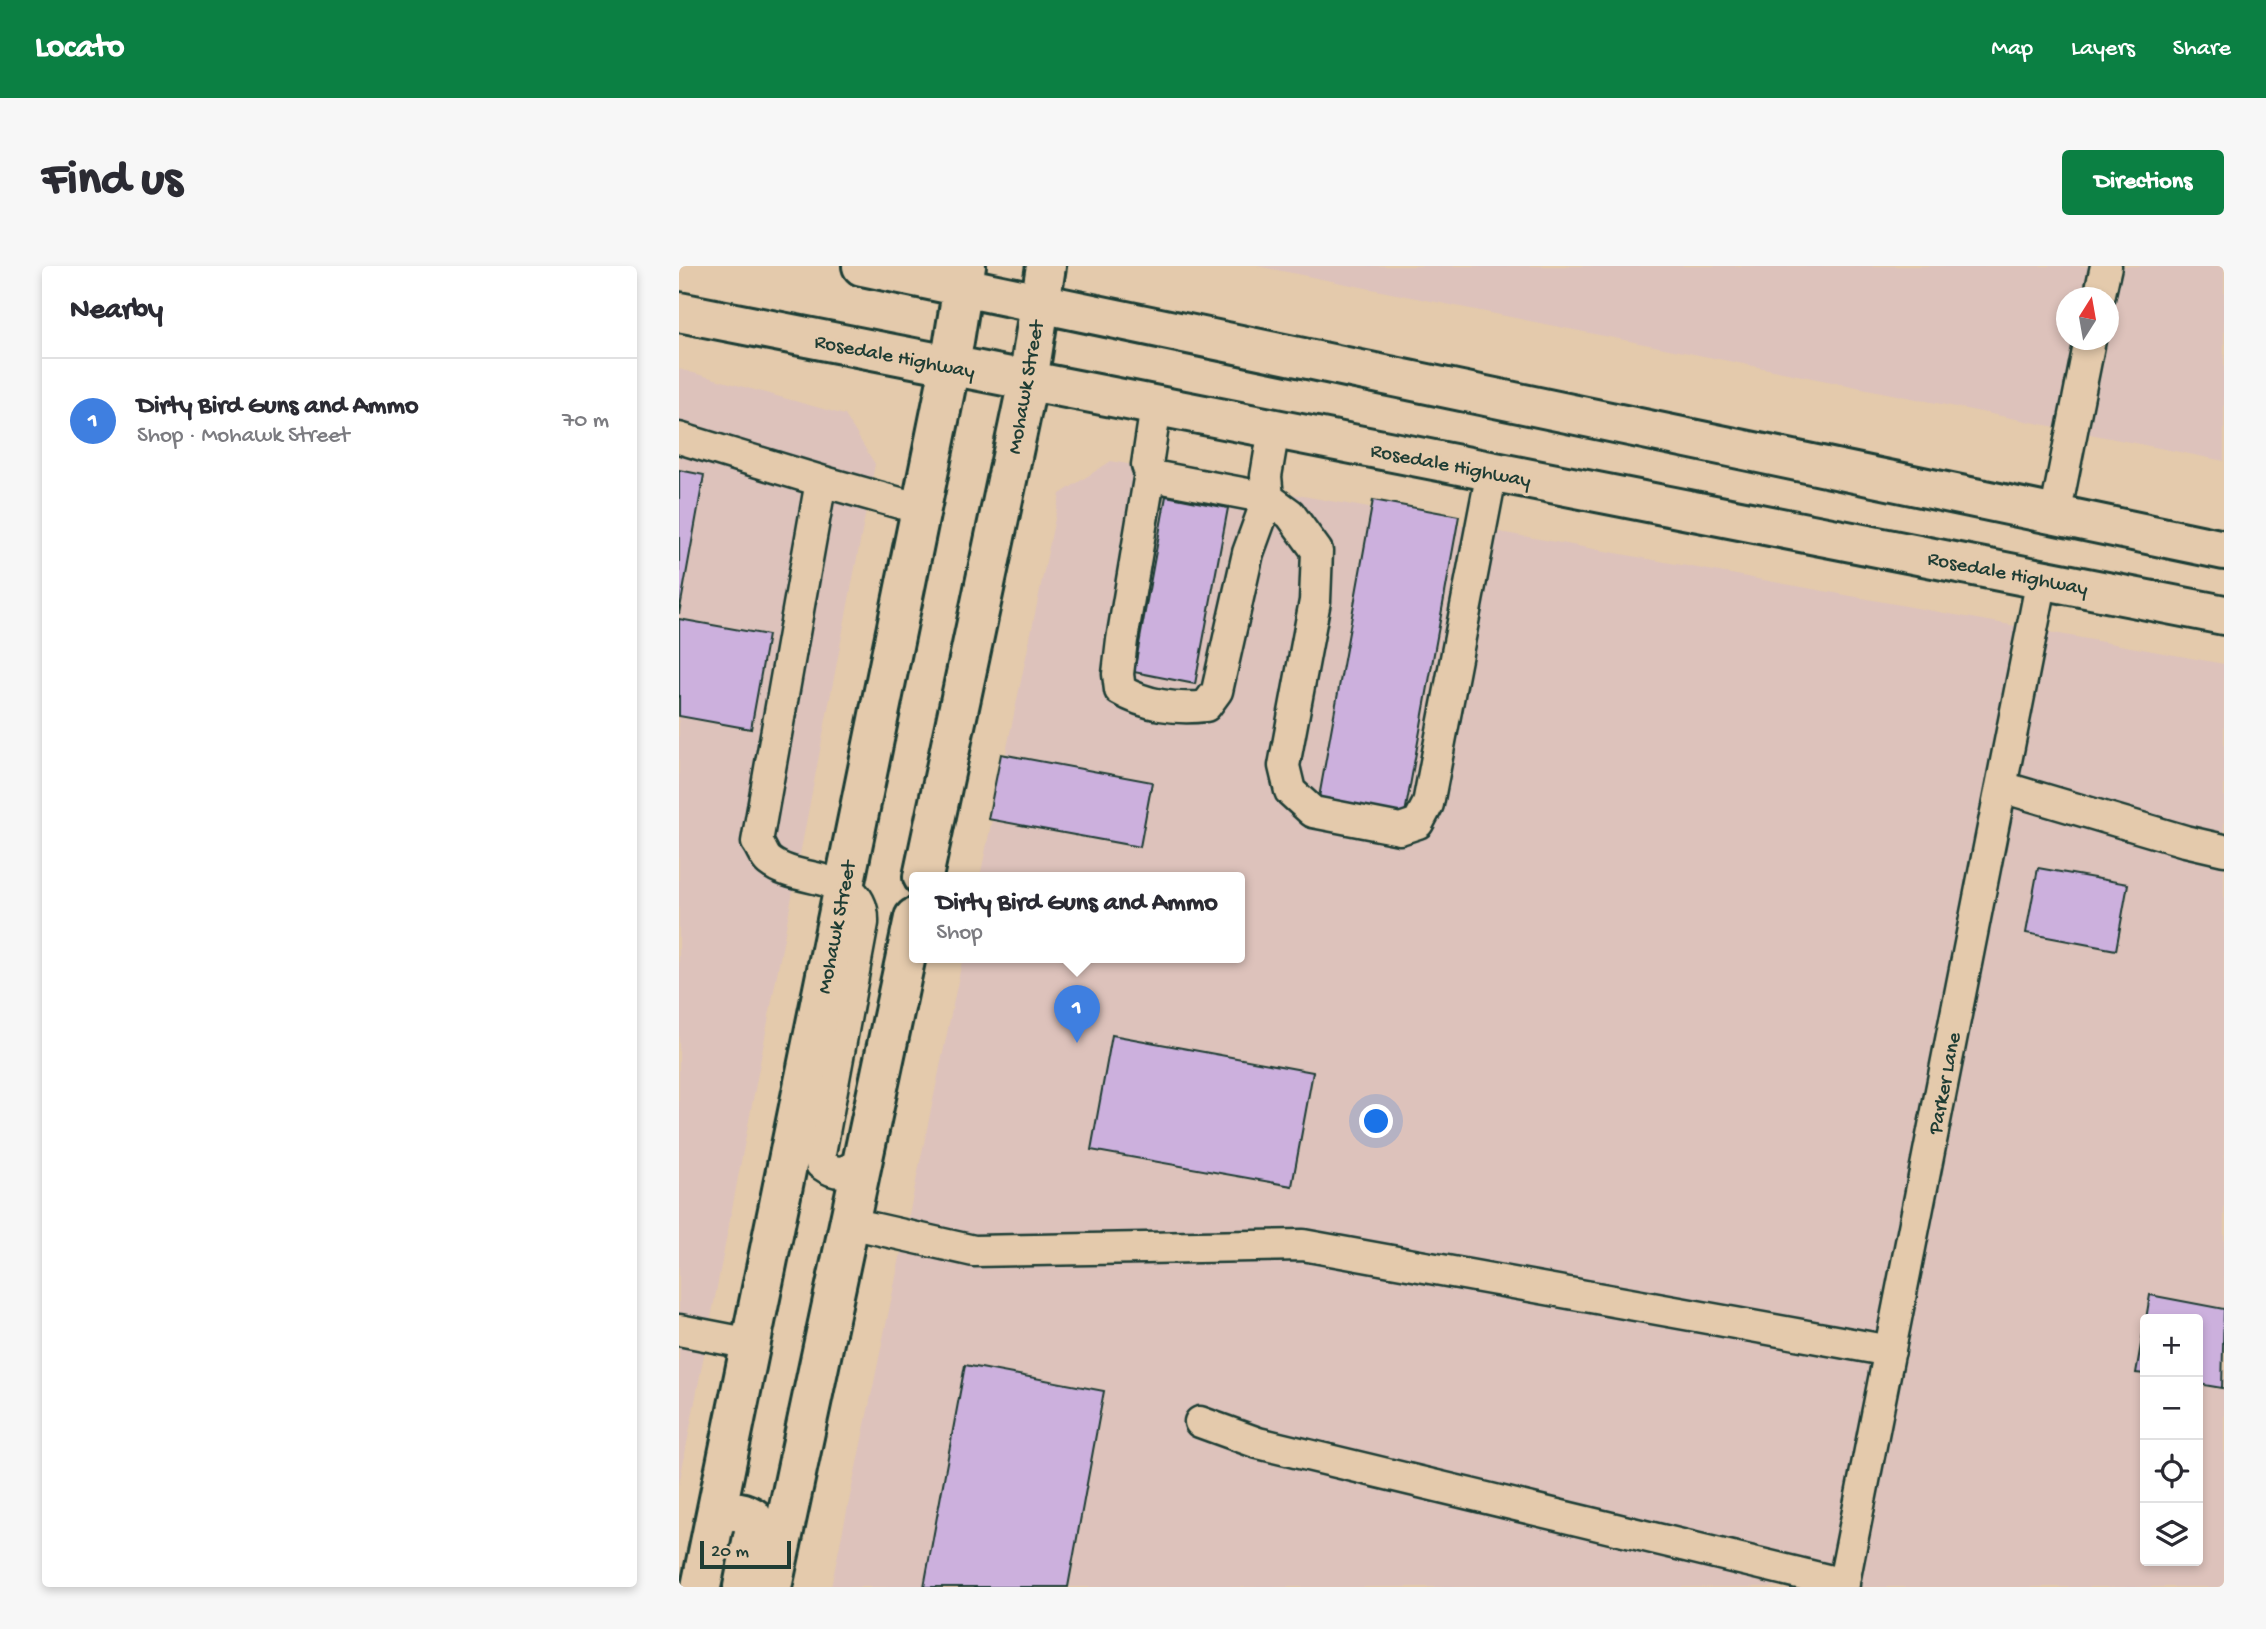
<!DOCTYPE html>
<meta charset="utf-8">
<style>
:root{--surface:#fff;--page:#f7f7f7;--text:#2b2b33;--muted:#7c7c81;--line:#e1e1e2;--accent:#0b8043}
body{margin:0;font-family:"Gochi Hand",sans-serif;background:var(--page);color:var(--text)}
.controls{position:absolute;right:21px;bottom:21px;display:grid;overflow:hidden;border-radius:7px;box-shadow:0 4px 10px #0003}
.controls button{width:63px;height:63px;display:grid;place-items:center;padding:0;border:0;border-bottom:2px solid var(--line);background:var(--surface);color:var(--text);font:35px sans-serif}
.compass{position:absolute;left:1377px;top:21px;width:63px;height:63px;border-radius:50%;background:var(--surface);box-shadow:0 4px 10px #0003;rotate:11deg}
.scale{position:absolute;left:21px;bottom:18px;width:91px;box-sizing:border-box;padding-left:7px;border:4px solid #1f3d34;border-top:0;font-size:19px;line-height:24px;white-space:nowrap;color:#1f3d34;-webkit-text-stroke:5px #e4caac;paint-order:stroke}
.you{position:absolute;left:698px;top:856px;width:24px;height:24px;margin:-18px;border:5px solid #fff;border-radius:50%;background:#1a73e8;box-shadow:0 0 0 10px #1a73e833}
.badge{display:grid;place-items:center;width:46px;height:46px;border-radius:50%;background:var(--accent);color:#fff;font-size:23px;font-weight:700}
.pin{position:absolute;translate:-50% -58px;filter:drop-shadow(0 2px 4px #0008)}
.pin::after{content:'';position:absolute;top:37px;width:24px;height:21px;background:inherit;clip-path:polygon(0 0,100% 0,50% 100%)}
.popup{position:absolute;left:230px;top:606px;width:336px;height:91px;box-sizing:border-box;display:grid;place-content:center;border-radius:7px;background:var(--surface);filter:drop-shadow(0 2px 5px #0005);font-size:23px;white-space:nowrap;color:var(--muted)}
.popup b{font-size:26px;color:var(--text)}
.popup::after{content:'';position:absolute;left:50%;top:100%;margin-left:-14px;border:14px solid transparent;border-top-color:var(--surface)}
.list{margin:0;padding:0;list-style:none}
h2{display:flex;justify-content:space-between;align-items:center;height:91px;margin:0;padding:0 28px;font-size:30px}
h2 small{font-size:23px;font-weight:400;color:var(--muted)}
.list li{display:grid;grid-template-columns:46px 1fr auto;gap:21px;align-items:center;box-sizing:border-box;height:126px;padding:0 28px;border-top:2px solid var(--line)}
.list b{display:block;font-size:26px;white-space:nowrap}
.list p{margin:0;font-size:23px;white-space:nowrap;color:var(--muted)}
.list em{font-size:23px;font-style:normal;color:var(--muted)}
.icon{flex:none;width:38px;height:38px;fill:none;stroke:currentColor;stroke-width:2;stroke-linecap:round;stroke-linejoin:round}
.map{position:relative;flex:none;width:1545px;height:1321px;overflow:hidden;border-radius:7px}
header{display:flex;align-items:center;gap:42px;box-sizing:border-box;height:98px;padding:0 35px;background:var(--accent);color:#fff}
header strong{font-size:33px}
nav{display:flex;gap:38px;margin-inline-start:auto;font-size:24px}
.intro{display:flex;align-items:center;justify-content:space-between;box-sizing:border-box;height:168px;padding:0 42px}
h1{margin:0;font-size:49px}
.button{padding:18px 32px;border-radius:7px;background:var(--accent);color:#fff;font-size:24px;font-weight:700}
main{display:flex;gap:42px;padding:0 42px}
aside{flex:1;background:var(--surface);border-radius:7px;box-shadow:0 4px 10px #0003}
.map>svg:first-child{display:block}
</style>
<header>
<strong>Locato</strong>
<nav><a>Map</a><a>Layers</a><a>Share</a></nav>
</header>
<div class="intro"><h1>Find us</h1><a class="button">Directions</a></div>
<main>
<aside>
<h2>Nearby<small></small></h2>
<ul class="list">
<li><span class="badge" style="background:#3f7fe0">1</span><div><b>Dirty Bird Guns and Ammo</b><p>Shop · Mohawk Street</p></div><em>70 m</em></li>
</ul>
</aside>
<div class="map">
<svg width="1545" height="1321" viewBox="0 0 1545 1321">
<rect width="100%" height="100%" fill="#e4caac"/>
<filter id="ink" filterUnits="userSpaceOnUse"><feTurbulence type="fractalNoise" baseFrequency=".0143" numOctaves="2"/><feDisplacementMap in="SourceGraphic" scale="14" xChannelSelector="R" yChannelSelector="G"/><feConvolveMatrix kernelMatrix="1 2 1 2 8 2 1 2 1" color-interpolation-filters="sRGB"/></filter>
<g filter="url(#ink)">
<!-- built -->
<path fill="#ddc2bb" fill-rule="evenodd" d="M578,0H1545V195ZM1388,32H1430V74H1388Z
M0,103L166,149L196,198L0,1219Z
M432,195L1545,398V1321H152L284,691H561V611H301L381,228ZM1466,1053H1519V1295H1466Z"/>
<!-- building -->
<path fill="#ccb0dd" stroke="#1f3d34" stroke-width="2" d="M0,204L25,209L0,348Z
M487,230L549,242L516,418L455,406Z
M694,234L780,250L725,553L639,537Z
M0,353L89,369L72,463L0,450Z
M322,488L473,516L461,581L309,553Z
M1359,602L1449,618L1437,684L1347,667Z
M433,769L634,806L613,920L412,884Z
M1471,1029L1545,1043L1543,1122L1519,1118V1053H1467Z
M1466,1056V1108L1457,1107Z
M286,1099L425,1125L389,1321H245Z"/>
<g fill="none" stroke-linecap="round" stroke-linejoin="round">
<!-- minor casing -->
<g stroke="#1f3d34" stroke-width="35">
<path id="minor" d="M1420,32L1427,0
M595,163L587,210L589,232L611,248L638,285L636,335L605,500L611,525L634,546L721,563L739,557L749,538L813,205
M0,172L142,215L242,243
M471,207L443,374L439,408L441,424C466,439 498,444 527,440L538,425L569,287L589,232L479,211L471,207L468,199L477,140
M142,215L78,576C82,581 85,591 90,595C119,619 186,604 184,657L141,888L142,898C160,911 166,906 183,896
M1376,250L1411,74
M1323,521L1506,575L1545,584
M171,957L295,985L624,979L1211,1085
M0,1064L72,1078
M521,1156L579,1177L1165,1318
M1164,1321L1363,313"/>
</g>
<!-- major casing -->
<g stroke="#1f3d34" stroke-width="44">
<path id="major" d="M183,0L1545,284
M0,46L1545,349
M244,611L349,115L367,0
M37,1249C51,1244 60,1243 73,1251L76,1261L64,1321
M22,1321L242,243L271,100L287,0
M93,1321L235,652"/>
</g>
<!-- minor -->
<use href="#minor" stroke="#e4caac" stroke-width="30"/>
<!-- major -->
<use href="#major" stroke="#e4caac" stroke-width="38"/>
</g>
</g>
<g text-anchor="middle" stroke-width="7" stroke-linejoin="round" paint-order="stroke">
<!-- street labels -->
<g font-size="21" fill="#1f3d34" stroke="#e4caac">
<text transform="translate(216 89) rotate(11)" y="7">Rosedale Highway</text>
<text transform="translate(345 121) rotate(-80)" y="7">Mohawk Street</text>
<text transform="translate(772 198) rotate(11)" y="7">Rosedale Highway</text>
<text transform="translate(1329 306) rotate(11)" y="7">Rosedale Highway</text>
<text transform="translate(156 661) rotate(-79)" y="7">Mohawk Street</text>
<text transform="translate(1264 817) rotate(-79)" y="7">Parker Lane</text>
</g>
</g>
</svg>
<div class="controls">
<button>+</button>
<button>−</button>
<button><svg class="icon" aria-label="locate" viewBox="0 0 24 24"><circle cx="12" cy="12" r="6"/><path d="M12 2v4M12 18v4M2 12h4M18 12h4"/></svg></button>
<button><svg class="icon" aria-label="layers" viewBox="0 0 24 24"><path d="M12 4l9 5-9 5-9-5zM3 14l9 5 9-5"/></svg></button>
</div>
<svg class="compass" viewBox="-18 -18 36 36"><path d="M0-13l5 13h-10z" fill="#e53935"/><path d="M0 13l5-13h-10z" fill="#7c7c81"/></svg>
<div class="scale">20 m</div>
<div class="you"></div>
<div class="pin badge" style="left:398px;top:777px;background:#3f7fe0">1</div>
<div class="popup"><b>Dirty Bird Guns and Ammo</b>Shop</div>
</div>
</main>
